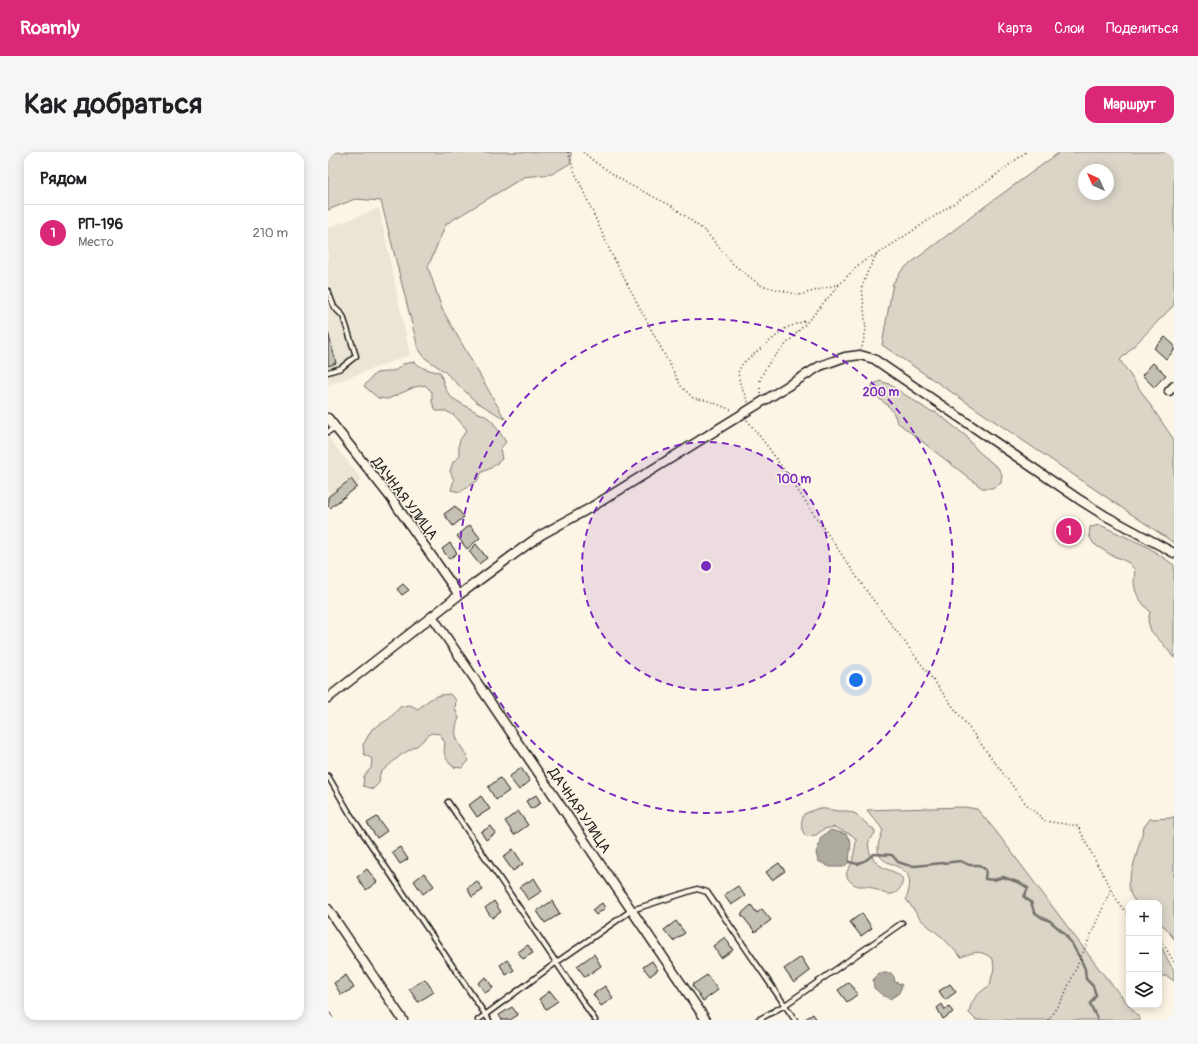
<!DOCTYPE html>
<html lang="ru">
<meta charset="utf-8">
<style>
:root{--surface:#fff;--page:#f6f6f6;--text:#202124;--muted:#757577;--line:#e0e0e0;--accent:#db2777}
body{margin:0;font-family:Pangolin,sans-serif;background:var(--page);color:var(--text)}
.controls{position:absolute;right:12px;bottom:12px;display:grid;overflow:hidden;border-radius:8px;box-shadow:0 2px 10px #0003}
.controls button{width:36px;height:36px;display:grid;place-items:center;padding:0;border:0;border-bottom:1px solid var(--line);background:var(--surface);color:var(--text);font:20px sans-serif}
.compass{position:absolute;left:750px;top:12px;width:36px;height:36px;border-radius:50%;background:var(--surface);box-shadow:0 2px 10px #0003;rotate:315deg}
.you{position:absolute;left:528px;top:528px;width:14px;height:14px;margin:-10px;border:3px solid #fff;border-radius:50%;background:#1a73e8;box-shadow:0 0 0 6px #1a73e833}
.badge{display:grid;place-items:center;width:26px;height:26px;border-radius:50%;background:var(--accent);color:#fff;font-size:13px;font-weight:700}
.pin{position:absolute;translate:-50% -50%;border:2px solid #fff;box-shadow:0 1px 4px #0006}
.list{margin:0;padding:0;list-style:none}
h2{display:flex;justify-content:space-between;align-items:center;height:52px;margin:0;padding:0 16px;font-size:17px}
h2 small{font-size:13px;font-weight:400;color:var(--muted)}
.list li{display:grid;grid-template-columns:26px 1fr auto;gap:12px;align-items:center;box-sizing:border-box;height:56px;padding:0 16px;border-top:1px solid var(--line)}
.list b{display:block;font-size:15px;white-space:nowrap}
.list p{margin:0;font-size:13px;white-space:nowrap;color:var(--muted)}
.list em{font-size:13px;font-style:normal;color:var(--muted)}
.icon{flex:none;width:22px;height:22px;fill:none;stroke:currentColor;stroke-width:2;stroke-linecap:round;stroke-linejoin:round}
.map{position:relative;flex:none;width:846px;height:868px;overflow:hidden;border-radius:12px}
header{display:flex;align-items:center;gap:24px;box-sizing:border-box;height:56px;padding:0 20px;background:var(--accent);color:#fff}
header strong{font-size:19px}
nav{display:flex;gap:22px;margin-inline-start:auto;font-size:14px}
.intro{display:flex;align-items:center;justify-content:space-between;box-sizing:border-box;height:96px;padding:0 24px}
h1{margin:0;font-size:28px}
.button{padding:10px 18px;border-radius:12px;background:var(--accent);color:#fff;font-size:14px;font-weight:700}
main{display:flex;gap:24px;padding:0 24px}
aside{flex:1;background:var(--surface);border-radius:12px;box-shadow:0 2px 10px #0003}
.map>svg:first-child{display:block}
</style>
<header>
<strong>Roamly</strong>
<nav><a>Карта</a><a>Слои</a><a>Поделиться</a></nav>
</header>
<div class="intro"><h1>Как добраться</h1><a class="button">Маршрут</a></div>
<main>
<aside>
<h2>Рядом<small></small></h2>
<ul class="list">
<li><span class="badge">1</span><div><b>РП-196</b><p>Место</p></div><em>210 m</em></li>
</ul>
</aside>
<div class="map">
<svg width="846" height="868" viewBox="0 0 846 868">
<rect width="100%" height="100%" fill="#fcf5e5"/>
<filter id="ink" filterUnits="userSpaceOnUse"><feTurbulence type="fractalNoise" baseFrequency=".025" numOctaves="2"/><feDisplacementMap in="SourceGraphic" scale="8" xChannelSelector="R" yChannelSelector="G"/><feConvolveMatrix kernelMatrix="1 2 1 2 8 2 1 2 1" color-interpolation-filters="sRGB"/></filter>
<g filter="url(#ink)">
<!-- built -->
<path fill="#ebe5d6" d="M51,56L82,203L0,233V76Z
M0,285L34,328L28,332L29,335L2,356L0,354Z"/>
<!-- green -->
<path fill="#dbd5c8" stroke="#7c7872" fill-rule="evenodd" d="M0,0H243V11L224,22L196,25L118,72L100,115L114,157L177,267L147,249L116,219L97,206L90,196L53,49L27,47L0,58Z
M732,0H846V153L792,208L846,288V391L554,193L565,131L575,117L656,55ZM756,18H780V42H756Z
M86,210C94,216 101,219 112,220L118,238L124,246L148,260L156,263L164,269L178,290L172,297L174,307L163,316L154,320L149,329L132,340L123,338L126,328L122,319L125,310L132,304C129,291 131,288 139,278L127,264L118,259H108L104,250V240L97,233L87,235L60,247L50,246L36,234L48,221L58,220L68,218L75,212Z
M552,229L561,232L600,258L609,261L638,284L649,298L670,316L674,322L673,331L664,336H654L569,270C567,263 564,257 559,253C550,245 546,245 544,233Z
M772,373L820,395L846,413V506L836,493L823,479L820,469L822,460C809,445 804,439 807,418L801,411L793,407L783,403L766,392L761,384L762,375Z
M122,542L128,548L127,557L131,566C122,586 133,591 141,609L134,616L125,615C117,606 115,603 117,591L112,582L103,581L90,593L73,603L52,621L51,631L45,637L35,634L36,624L43,616L44,607L36,602L35,593L44,577L61,567L73,554L82,553L90,557C102,547 105,543 122,542Z
M636,655L649,657L667,678L772,818L813,868H648L641,861C643,846 651,841 662,833L666,816L665,807C651,797 647,800 633,805L614,785L593,768L578,747C595,704 547,721 550,694C551,689 553,683 555,679C551,671 544,665 539,658Z
M491,656L510,659H520L528,662L542,675L546,677L547,681C545,684 543,687 541,689C538,698 546,710 553,714C562,720 567,718 575,727C573,741 564,746 551,739C548,738 546,736 543,735C535,732 531,737 523,730C522,729 520,727 519,725C517,720 522,715 524,711C525,706 528,692 528,687L524,683L506,675L496,677L488,683L478,684C472,678 473,669 476,662Z
M846,664V787L837,775L831,771V751H808L803,743L800,733L816,675L822,667L843,666Z
M831,792L834,796L842,812L846,818V829L839,824H831Z"/>
<!-- water -->
<path fill="#b0aba1" stroke="#75726c" d="M503,678L518,682L523,690L521,710L516,715H502L490,709L488,701L493,685Z
M551,821H563L566,825L567,830L573,832L574,834L571,841L562,847L554,843L546,836L545,828Z"/>
<g fill="none" stroke-linecap="round" stroke-linejoin="round">
<!-- stream -->
<path stroke="#75726c" stroke-width="2.5" d="M521,710L530,712L538,708L546,702L564,703L570,710L579,713L587,714L633,709L641,713H651L658,718L657,727L666,728L675,725L692,731L700,736L696,745L703,750L706,760L713,765L722,769L736,781L744,792L753,808L757,817L758,827L765,834L768,843L762,852L770,868"/>
</g>
<!-- building -->
<path fill="#c4c0b3" stroke="#1c1c1c" d="M0,180L8,211L0,214Z
M837,185L846,193V199L838,207L826,196Z
M825,211L838,223L826,235L814,223Z
M23,327L29,335L2,356L0,354V345Z
M127,354L136,365L125,374L116,362Z
M741,367L750,370L742,392L733,389Z
M142,373L152,386L139,397L129,384Z
M122,391L129,401L121,407L114,397Z
M148,392L159,406L151,412L141,399Z
M75,432L81,438L74,443L69,437Z
M193,616L202,629L191,638L181,625Z
M172,626L181,639L168,648L160,635Z
M208,643L213,651L203,657L198,649Z
M153,644L162,657L149,665L141,653Z
M190,659L200,673L186,683L177,669Z
M49,665L59,679L49,686L39,671Z
M163,674L168,681L158,688L153,680Z
M72,695L80,707L72,712L64,700Z
M185,697L195,712L185,719L175,705Z
M451,711L457,719L444,728L438,720Z
M39,717L49,730L38,738L29,725Z
M96,721L106,734L95,742L86,729Z
M206,726L214,739L200,748L192,735Z
M149,729L155,738L144,745L139,736Z
M410,734L417,744L403,753L396,743Z
M166,749L173,760L164,766L157,756Z
M224,749L232,762L217,771L209,759Z
M274,751L277,756L268,763L264,758Z
M423,753L429,761L434,757L443,768L427,780L413,762Z
M534,761L544,776L533,784L522,770Z
M348,769L357,781L345,789L336,778Z
M397,785L405,798L393,806L385,794Z
M200,793L205,801L195,807L190,800Z
M266,802L273,814L257,825L249,814Z
M473,805L482,819L466,831L456,817Z
M179,808L186,818L178,823L172,813Z
M324,809L330,818L322,824L315,815Z
M18,823L26,836L13,843L6,831Z
M379,823L390,838L375,849L364,833Z
M158,825L165,836L157,841L150,831Z
M97,827L106,840L90,850L81,837Z
M521,830L530,842L519,850L510,838Z
M622,832L628,840L617,848L611,839Z
M277,834L285,846L273,854L265,842Z
M222,839L230,849L218,857L211,847Z
M614,852L617,858L621,855L625,860L615,867L609,856Z
M184,855L190,863L182,868H174L171,863Z
M485,862L489,868H478L477,867Z"/>
<g fill="none" stroke-linecap="round" stroke-linejoin="round">
<!-- service casing -->
<g stroke="#1c1c1c" stroke-width="7">
<path id="service" d="M0,139L6,155L15,164L28,204L13,216L0,220
M0,280L7,275
M0,624L22,662L161,868
M120,650L267,868
M0,864L2,868
M150,868L229,810L304,758L369,737L379,740L467,868
M430,868L457,853L574,771"/>
</g>
<!-- minor casing -->
<g stroke="#1c1c1c" stroke-width="11">
<path id="minor" d="M841,239L846,234
M0,266L63,346L131,443
M104,464L378,868
M0,546L131,443L196,395L213,383L262,356L361,295L492,214L517,205L532,203L546,207L752,348L776,363L846,401
M0,757L75,868"/>
</g>
<!-- path -->
<path stroke="#1c1c1c" stroke-width="1.5" stroke-dasharray="1 3" stroke-linecap="butt" d="M240,0L245,16L283,101L353,234L365,246L381,249L404,258
M255,0L267,10L300,32L344,54L378,80L405,112L432,133L471,143L512,132L529,114L540,106L548,103
M534,195L538,178L534,135L539,121L548,103L660,29L698,0
M432,241V228L437,217L444,207L481,168L512,132
M420,250L412,232L410,220L415,211L458,176L479,168
M419,268L440,295L540,441L698,652L717,669L750,674C760,695 770,715 782,734C787,744 792,756 801,762
M831,785L846,810
M720,868L735,846L783,737"/>
<!-- service -->
<use href="#service" stroke="#fcf5e5" stroke-width="4"/>
<!-- minor -->
<use href="#minor" stroke="#fcf5e5" stroke-width="8"/>
</g>
</g>
<!-- distance rings -->
<circle cx="378" cy="414" r="124" fill="#7b2cbf" fill-opacity=".12"/>
<g fill="none" stroke="#7b2cbf" stroke-width="2" stroke-dasharray="7 5">
<circle cx="378" cy="414" r="124"/>
<circle cx="378" cy="414" r="247"/>
</g>
<g text-anchor="middle" stroke-width="3" stroke-linejoin="round" paint-order="stroke">
<!-- street labels -->
<g font-size="14" fill="#1c1c1c" stroke="#fcf5e5">
<text transform="translate(77 346) rotate(53)" y="5">ДАЧНАЯ УЛИЦА</text>
<text transform="translate(252 658) rotate(56)" y="5">ДАЧНАЯ УЛИЦА</text>
</g>
</g>
<circle cx="378" cy="414" r="6" fill="#7b2cbf" stroke="#fcf5e5" stroke-width="2"/>
<g font-size="12" text-anchor="middle" font-weight="bold" fill="#7b2cbf" stroke="#fcf5e5" stroke-width="3" stroke-linejoin="round" paint-order="stroke">
<text x="553" y="244">200 m</text>
<text x="466" y="331">100 m</text>
</g>
</svg>
<div class="controls">
<button>+</button>
<button>−</button>
<button><svg class="icon" aria-label="layers" viewBox="0 0 24 24"><path d="M12 4l9 5-9 5-9-5zM3 14l9 5 9-5"/></svg></button>
</div>
<svg class="compass" viewBox="-18 -18 36 36"><path d="M0-13l5 13h-10z" fill="#e53935"/><path d="M0 13l5-13h-10z" fill="#757577"/></svg>
<div class="you"></div>
<div class="pin badge" style="left:741px;top:379px">1</div>
</div>
</main>
